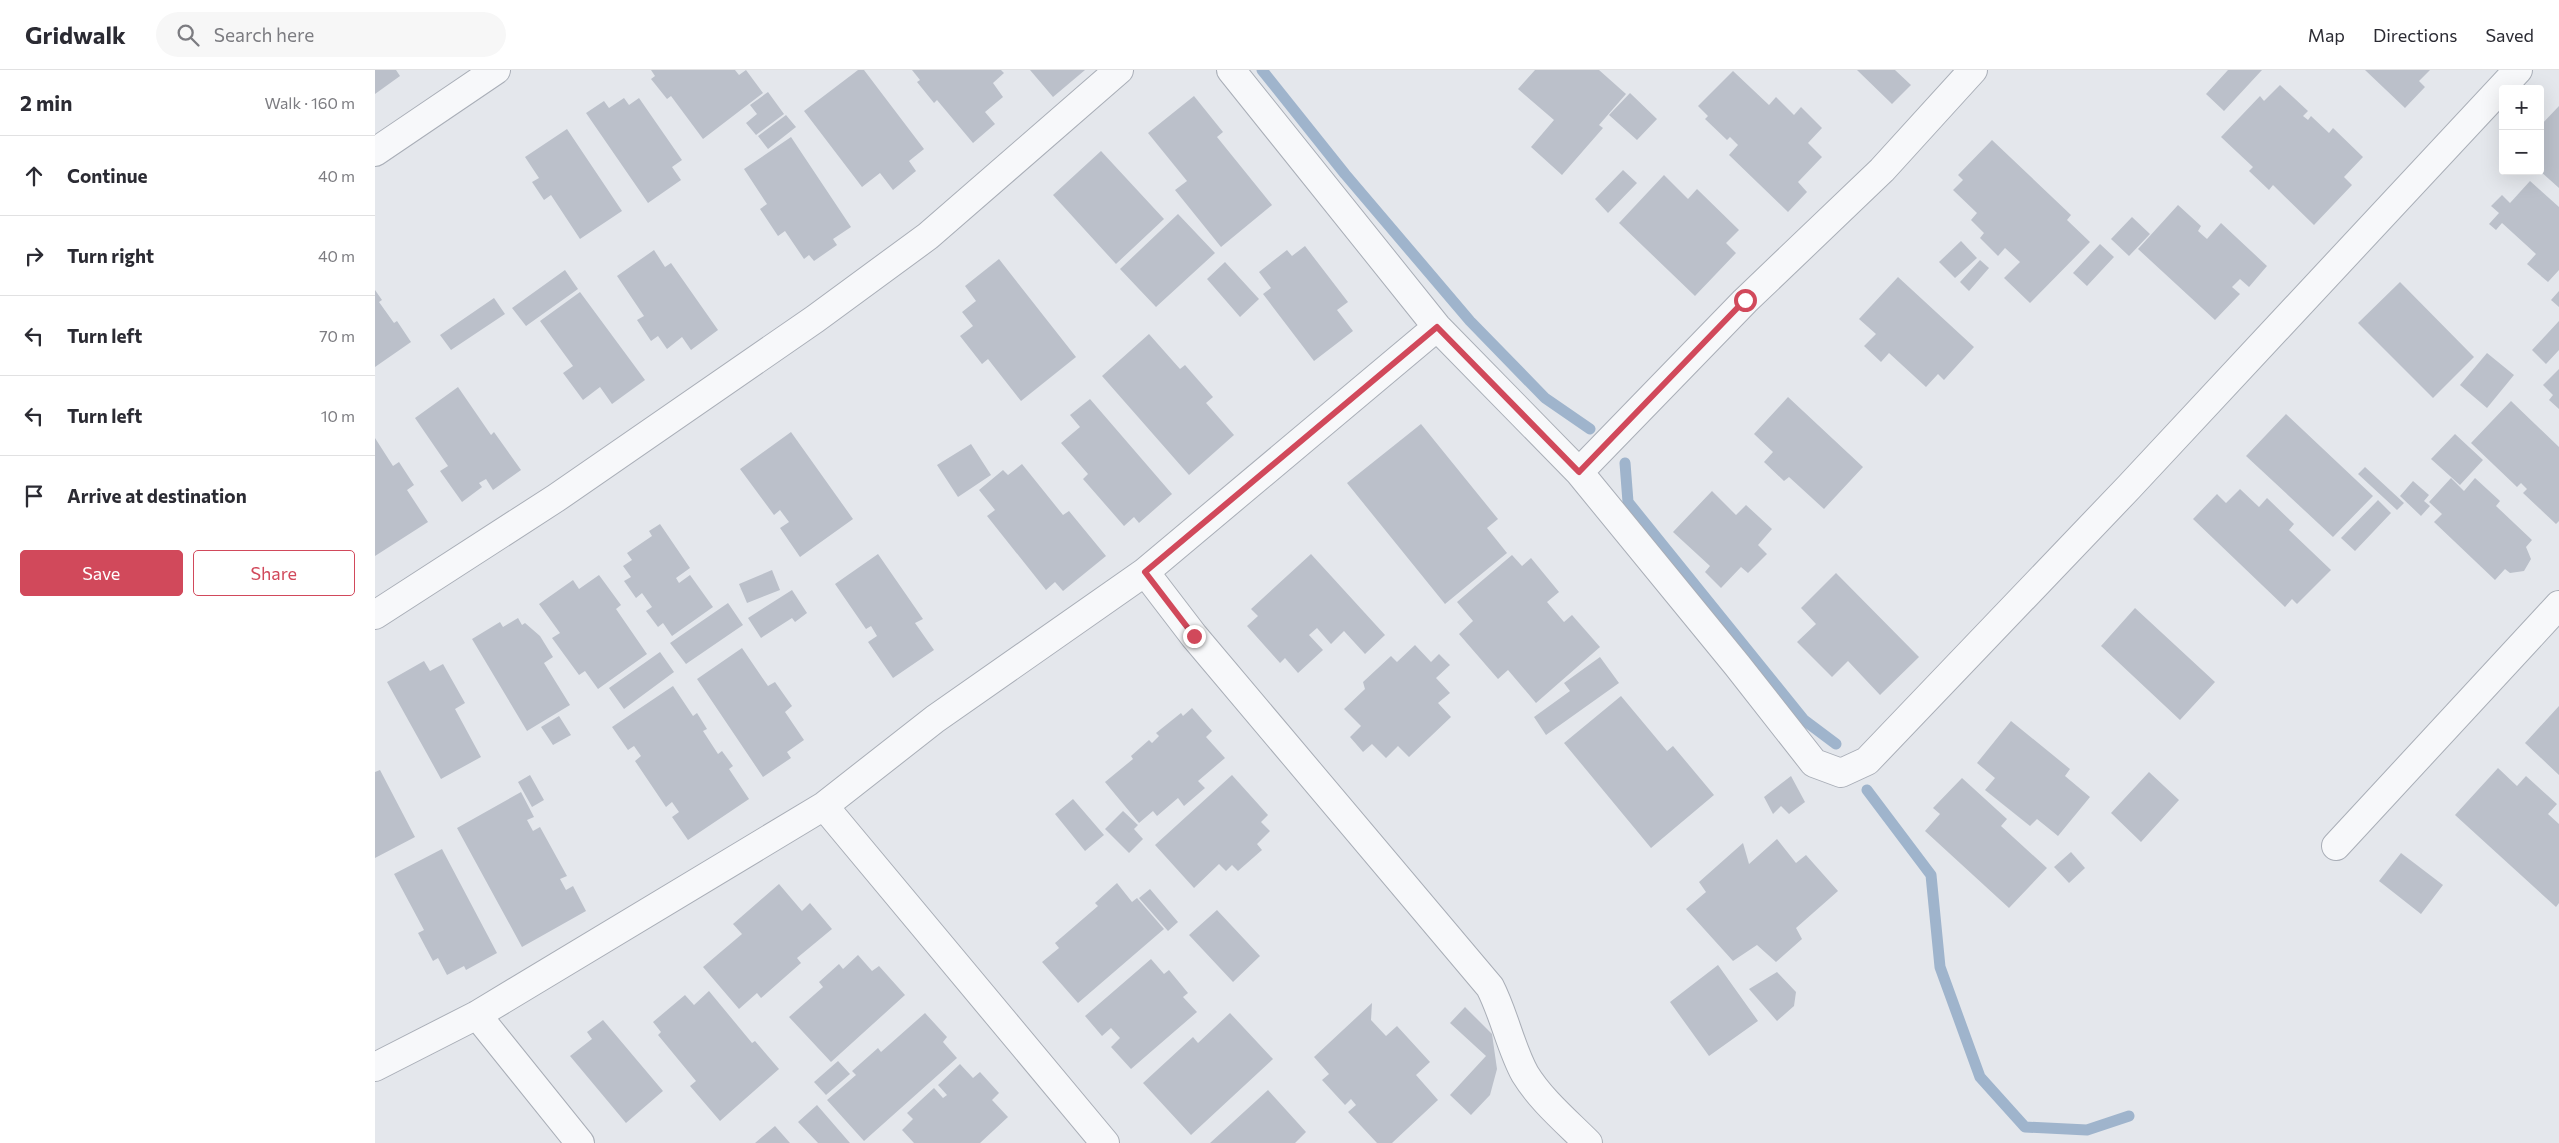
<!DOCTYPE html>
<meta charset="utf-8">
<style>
:root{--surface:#fff;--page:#f7f7f7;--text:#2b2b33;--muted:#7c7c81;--line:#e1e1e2;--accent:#d1495b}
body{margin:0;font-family:Commissioner,sans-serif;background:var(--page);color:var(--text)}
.controls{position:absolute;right:15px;top:15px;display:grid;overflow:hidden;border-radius:5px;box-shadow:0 5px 20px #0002}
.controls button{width:45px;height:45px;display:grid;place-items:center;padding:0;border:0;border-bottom:1px solid var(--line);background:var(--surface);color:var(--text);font:25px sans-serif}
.stop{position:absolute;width:15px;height:15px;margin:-11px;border:4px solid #d1495b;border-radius:50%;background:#fff}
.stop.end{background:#d1495b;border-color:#fff;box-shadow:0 1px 5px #0008}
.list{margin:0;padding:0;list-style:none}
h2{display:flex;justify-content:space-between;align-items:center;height:65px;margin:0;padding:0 20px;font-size:21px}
h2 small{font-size:16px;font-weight:400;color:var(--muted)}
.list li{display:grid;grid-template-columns:32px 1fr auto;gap:15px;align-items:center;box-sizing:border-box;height:80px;padding:0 20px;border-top:1px solid var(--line)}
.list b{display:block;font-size:19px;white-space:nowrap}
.list em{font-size:16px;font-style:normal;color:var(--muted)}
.actions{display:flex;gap:10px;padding:15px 20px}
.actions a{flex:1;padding:11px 0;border:1px solid var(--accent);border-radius:5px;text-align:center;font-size:18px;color:var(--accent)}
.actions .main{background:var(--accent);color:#fff}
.icon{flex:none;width:28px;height:28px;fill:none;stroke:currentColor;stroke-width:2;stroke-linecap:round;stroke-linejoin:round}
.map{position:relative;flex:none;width:2184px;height:1073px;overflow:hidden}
header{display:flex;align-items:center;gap:30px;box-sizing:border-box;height:70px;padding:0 25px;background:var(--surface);border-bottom:1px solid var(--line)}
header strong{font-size:24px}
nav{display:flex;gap:28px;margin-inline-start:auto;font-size:18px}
.search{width:350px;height:45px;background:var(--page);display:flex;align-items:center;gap:12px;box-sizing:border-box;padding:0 18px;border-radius:28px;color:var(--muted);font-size:19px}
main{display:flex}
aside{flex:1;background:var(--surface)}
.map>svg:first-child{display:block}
</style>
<header>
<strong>Gridwalk</strong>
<div class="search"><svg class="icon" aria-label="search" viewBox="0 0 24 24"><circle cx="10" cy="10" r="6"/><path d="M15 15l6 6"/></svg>Search here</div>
<nav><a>Map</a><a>Directions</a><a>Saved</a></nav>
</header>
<main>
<aside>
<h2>2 min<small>Walk · 160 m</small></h2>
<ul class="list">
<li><svg class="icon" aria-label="ahead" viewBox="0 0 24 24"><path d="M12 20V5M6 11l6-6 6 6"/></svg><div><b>Continue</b></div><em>40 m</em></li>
<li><svg class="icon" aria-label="right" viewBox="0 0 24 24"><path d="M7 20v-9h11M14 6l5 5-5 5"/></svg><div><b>Turn right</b></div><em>40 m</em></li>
<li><svg class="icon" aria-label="left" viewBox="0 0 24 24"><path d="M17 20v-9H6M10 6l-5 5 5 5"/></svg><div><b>Turn left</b></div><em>70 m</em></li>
<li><svg class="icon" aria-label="left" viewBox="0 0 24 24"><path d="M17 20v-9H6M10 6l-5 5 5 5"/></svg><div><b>Turn left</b></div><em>10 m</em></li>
<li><svg class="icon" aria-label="arrive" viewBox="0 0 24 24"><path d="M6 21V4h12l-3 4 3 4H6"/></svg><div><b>Arrive at destination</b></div></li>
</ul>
<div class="actions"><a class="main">Save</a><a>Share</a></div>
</aside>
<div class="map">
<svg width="2184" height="1073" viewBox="0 0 2184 1073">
<rect width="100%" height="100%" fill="#e4e7ec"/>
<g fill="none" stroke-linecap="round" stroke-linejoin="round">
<!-- stream -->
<path stroke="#9fb4cc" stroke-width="11" d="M887,0L970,104L1095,251L1170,328L1215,359
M1250,393L1253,432L1429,650L1461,674
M1492,720L1556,805L1565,897L1605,1007L1650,1057L1712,1060L1754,1046"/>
</g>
<!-- building -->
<path fill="#bbc0ca" d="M0,0H21L25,6L0,24Z
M276,0H360L364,5L371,0L388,23L328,69L296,26L292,29L276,9L280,6Z
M483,0H489L549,79L534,91L541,101L518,120L505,103L487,117L429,41Z
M537,0H626L629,3L618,13L628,27L610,42L620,54L598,73L562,30L559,33L542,12L545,10Z
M655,0H710L678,27Z
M1160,0H1224L1251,24L1224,55L1228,58L1187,105L1156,77L1179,50L1143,19Z
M1482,0H1520L1536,15L1517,34Z
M1853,0H1887L1849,41L1831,24Z
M1990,0H2055L2044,11L2050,17L2030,38Z
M1358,1L1394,35L1401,27L1419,45L1426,37L1447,58L1433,73L1447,87L1423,112L1432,122L1413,142L1354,85L1363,75L1355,67L1352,70L1330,49L1333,46L1323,36Z
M1905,15L1933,41L1928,46L1933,50L1936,46L1954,63L1958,58L1988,87L1969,107L1977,115L1939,155L1898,115L1894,120L1874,101L1878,97L1846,67L1885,26L1889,31Z
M393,22L409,44L381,65L371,53L382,44L375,35Z
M1255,23L1282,49L1262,70L1234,45Z
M819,26L848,62L842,67L897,135L846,177L800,120L812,111L773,63Z
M249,28L254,35L264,28L307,90L297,97L306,110L273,133L211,43L229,31L234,38Z
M2184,36V118L2165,101V56Z
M411,45L421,57L393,79L383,66Z
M192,59L247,141L205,169L176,125L169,130L157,112L164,108L150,87Z
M416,67L476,157L458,169L462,175L439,191L434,185L429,189L410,161L403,166L385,139L392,134L369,99Z
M1617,70L1696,145L1692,150L1715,172L1655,233L1629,208L1645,192L1630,178L1623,186L1605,168L1609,163L1596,150L1602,143L1578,120L1588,110L1583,105Z
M726,81L789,149L741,194L678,125Z
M1248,100L1262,113L1233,143L1220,129Z
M1289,105L1313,129L1322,119L1364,160L1351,173L1361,183L1320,226L1244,153Z
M2155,111L2184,137V200L2173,212L2152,194L2161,184L2127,153L2121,160L2114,154L2124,143L2116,136L2127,125L2135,133Z
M1803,135L1826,156L1823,161L1832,169L1846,153L1892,196L1874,217L1865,209L1857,217L1865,224L1840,250L1763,179Z
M803,144L840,183L781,237L745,199Z
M1757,147L1775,164L1754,186L1736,169Z
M1586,171L1602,188L1580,208L1564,192Z
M1725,174L1739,187L1712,216L1698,203Z
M930,176L973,232L962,240L978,261L939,291L888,224L896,218L884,202L912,180L917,186Z
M279,180L290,197L296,193L343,260L316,280L307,267L292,279L283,266L276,271L262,250L269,246L242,206Z
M624,189L701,287L646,331L613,289L607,294L585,266L598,256L587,242L601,231L590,216Z
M1605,190L1614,198L1594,221L1585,212Z
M850,192L884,229L865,247L832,209Z
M190,200L203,219L151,256L137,238Z
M1523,207L1599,277L1569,310L1563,304L1551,317L1514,283L1506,292L1489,276L1501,264L1484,249Z
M2025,212L2099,287L2058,328L1983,253Z
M0,220L7,230L4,232L19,253L22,251L36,272L0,297Z
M2184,221V237L2176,230Z
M205,222L270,310L237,334L225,317L208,330L188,303L198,296L165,251Z
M119,228L130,244L76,280L65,265Z
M2184,251V280L2171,294L2157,280Z
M774,264L805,299L810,295L838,327L831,333L859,365L814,405L727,306Z
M2112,283L2139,305L2112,338L2085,315Z
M2184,299V339L2174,330L2178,325L2168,315Z
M83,317L116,365L119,362L146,400L118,420L111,409L104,413L107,417L87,432L65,401L73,396L40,348Z
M1413,327L1488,397L1449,439L1414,407L1409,411L1389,392L1398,382L1379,364Z
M715,329L797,424L764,453L759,447L749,456L708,409L713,404L686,373L705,357L695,345Z
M2136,331L2184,377V451L2181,454L2148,423L2152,419L2146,413L2142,417L2096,373Z
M1911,344L1998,426L1958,467L1871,386Z
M1046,354L1123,449L1112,458L1132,483L1070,534L972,413Z
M416,362L478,449L425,487L405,458L414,452L405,440L399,445L365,399Z
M2080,364L2108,390L2085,415L2056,389Z
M0,368L18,396L24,392L39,415L32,420L53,452L0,486Z
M596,374L616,405L583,427L562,395Z
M647,394L688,445L694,441L731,486L688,521L680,512L671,520L612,446L620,440L604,420L628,400L633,405Z
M1990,397L2029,433L2022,440L1983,404Z
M2076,408L2089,421L2100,408L2125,431L2121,436L2157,470L2151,477L2156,489L2149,501L2135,503L2130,499L2120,510L2059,452L2067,444L2054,432Z
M2038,411L2054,425L2049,431L2055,436L2046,446L2025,426Z
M1865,419L1884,437L1892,428L1919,454L1914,460L1956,500L1922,534L1917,529L1910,537L1818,449L1842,424L1851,433Z
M1337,421L1361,445L1371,435L1397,459L1383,475L1392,484L1373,503L1366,497L1346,518L1330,502L1335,496L1298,462Z
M2003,430L2016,443L1980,481L1966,468Z
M285,454L315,498L301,508L304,513L315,505L338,537L297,566L288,553L283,557L271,541L277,537L267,523L261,528L249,511L256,507L248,496L257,490L252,483L277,466L274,461Z
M503,484L548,549L540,553L559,580L518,608L493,572L502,566L496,556L491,559L460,514Z
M936,484L1010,565L990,584L969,561L956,574L942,558L934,565L948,580L923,603L910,588L905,593L872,556L883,546L876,539Z
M1137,485L1147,496L1156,488L1184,522L1172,532L1189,552L1197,545L1225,577L1161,633L1133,600L1123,609L1084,564L1098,551L1082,532Z
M397,500L405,520L372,533L364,514Z
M1461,503L1544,587L1505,625L1473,591L1457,607L1422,572L1441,554L1426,538Z
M224,505L246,535L241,539L272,584L223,619L210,601L204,605L177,568L185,563L164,534L198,510L204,519Z
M417,520L432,543L420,552L417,548L386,568L373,548Z
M353,533L368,555L311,594L295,573Z
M1760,538L1840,612L1805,650L1726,576Z
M143,548L147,555L150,553L165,566L178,587L169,593L195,635L152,661L97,569L125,552L128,557Z
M1040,575L1056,592L1064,584L1075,595L1061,608L1075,623L1063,633L1076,647L1034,687L1023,676L1011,688L997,674L988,682L975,667L986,656L969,639L990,619L988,612L1016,586L1022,592Z
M367,578L393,616L400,612L417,636L410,642L429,670L412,682L416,688L388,707L322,609Z
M285,582L299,602L249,639L234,618Z
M1225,587L1244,613L1171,665L1159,647L1195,621L1189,613Z
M49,591L55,601L68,594L90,633L80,639L106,687L66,709L12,612Z
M298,616L318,646L322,643L332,659L328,661L343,684L347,681L358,696L354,699L374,729L313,770L297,747L304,742L297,732L291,737L260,691L266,686L259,676L253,680L237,657Z
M1246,626L1292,681L1298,676L1339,725L1276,778L1189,673Z
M2184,636V705L2150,673Z
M817,638L837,661L831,667L850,688L823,711L830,718L809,736L803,728L782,746L778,741L764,753L730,712L758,689L756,686L774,670L777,673L784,666L781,663L806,643L808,646Z
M184,646L196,665L178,675L166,657Z
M1636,651L1695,699L1690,706L1715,727L1683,766L1662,749L1655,756L1610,720L1620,708L1602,693Z
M2123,698L2142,716L2151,706L2182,734L2173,744L2184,754V833L2181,837L2080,745Z
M5,700L40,767L0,788V702Z
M1774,702L1804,730L1766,772L1736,743Z
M155,705L169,730L157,737L143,712Z
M857,705L893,745L886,752L895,761L882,774L887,780L863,801L857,795L851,801L844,794L819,818L780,775Z
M1416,706L1430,732L1414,744L1406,736L1398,744L1389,727Z
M1587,708L1632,749L1626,756L1672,798L1634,838L1550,761L1565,744L1558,738Z
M146,722L159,747L152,750L158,761L165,757L192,806L185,809L191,820L198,816L211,841L147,877L82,758Z
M698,729L729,765L710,781L680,744Z
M748,741L763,755L759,759L768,769L754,783L730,759Z
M1402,769L1421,793L1431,785L1463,821L1421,858L1427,869L1401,892L1382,875L1358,891L1311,839L1331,822L1324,812L1368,773L1374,794Z
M67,779L122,883L91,900L89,896L72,905L63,888L58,891L43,863L49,860L19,804Z
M1696,782L1710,798L1694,813L1679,797Z
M2026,783L2068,815L2046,844L2004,811Z
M742,813L757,832L762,828L789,859L703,933L667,892L684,878L680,873L723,836L720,833Z
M404,814L427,841L435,833L457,859L422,888L426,893L386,928L382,923L364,939L328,897L367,864L358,854Z
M775,819L803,852L793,861L764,828Z
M842,840L885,886L858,912L814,865Z
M483,885L497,901L504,896L530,925L456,992L414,947L448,917L444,912L464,894L468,899Z
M776,889L789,904L794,900L813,923L808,927L822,942L756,999L736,977L745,968L736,958L727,966L710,946Z
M1343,895L1383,951L1334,986L1295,932Z
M1402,902L1421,922L1419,936L1402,951L1374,919Z
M334,921L377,973L380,971L404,999L345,1051L315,1016L321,1011L283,965L286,962L278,952L310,925L319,935Z
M997,933L996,950L1011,966L1022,956L1055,992L1041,1005L1063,1030L1017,1073H1002L973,1042L981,1035L976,1029L970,1035L947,1010L954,1004L939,987Z
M1090,937L1117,964L1122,999L1115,1025L1096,1045L1075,1025L1111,986L1075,953Z
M550,943L572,967L568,972L582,988L489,1071L452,1030L481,1005L477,1001L503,978L506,982Z
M855,943L898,989L816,1065L768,1013L818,967L823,973Z
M228,950L288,1021L251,1053L195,986L217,969L212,962Z
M463,991L475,1004L451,1025L439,1012Z
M585,994L598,1008L605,1002L624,1023L617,1030L633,1047L605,1073H539L527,1060L538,1049L532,1043L559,1018L568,1028L572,1025L563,1015Z
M893,1020L931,1062L920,1073H835Z
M442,1035L475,1073H443L423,1052Z
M400,1056L415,1073H380Z"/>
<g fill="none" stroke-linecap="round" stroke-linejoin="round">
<!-- minor casing -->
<g stroke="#a9aeb7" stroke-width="30">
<path id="minor" d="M856,0L1062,257L1204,402L1362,595L1439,693L1466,703L1492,691L1754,417L2143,0
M0,82L121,0
M1204,402L1370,231L1507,100L1598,0
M770,502L819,566L1115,917C1129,944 1136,979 1150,1004C1166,1030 1191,1051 1213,1073
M0,545L181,428L440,249L553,166L744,0
M449,736L730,1073
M1961,776L2184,535
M102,945L205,1073
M0,997L102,945L449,736L560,649L770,502L1062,257"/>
</g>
<!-- minor -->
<use href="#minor" stroke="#f7f8fa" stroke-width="28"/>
</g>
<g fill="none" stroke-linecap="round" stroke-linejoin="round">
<!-- route -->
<path stroke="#d1495b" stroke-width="6" d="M819,566L770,502L1062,257L1204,402L1370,230"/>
</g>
</svg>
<div class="controls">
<button>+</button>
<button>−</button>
</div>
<div class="stop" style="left:1370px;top:230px"></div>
<div class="stop end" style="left:819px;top:566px"></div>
</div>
</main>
